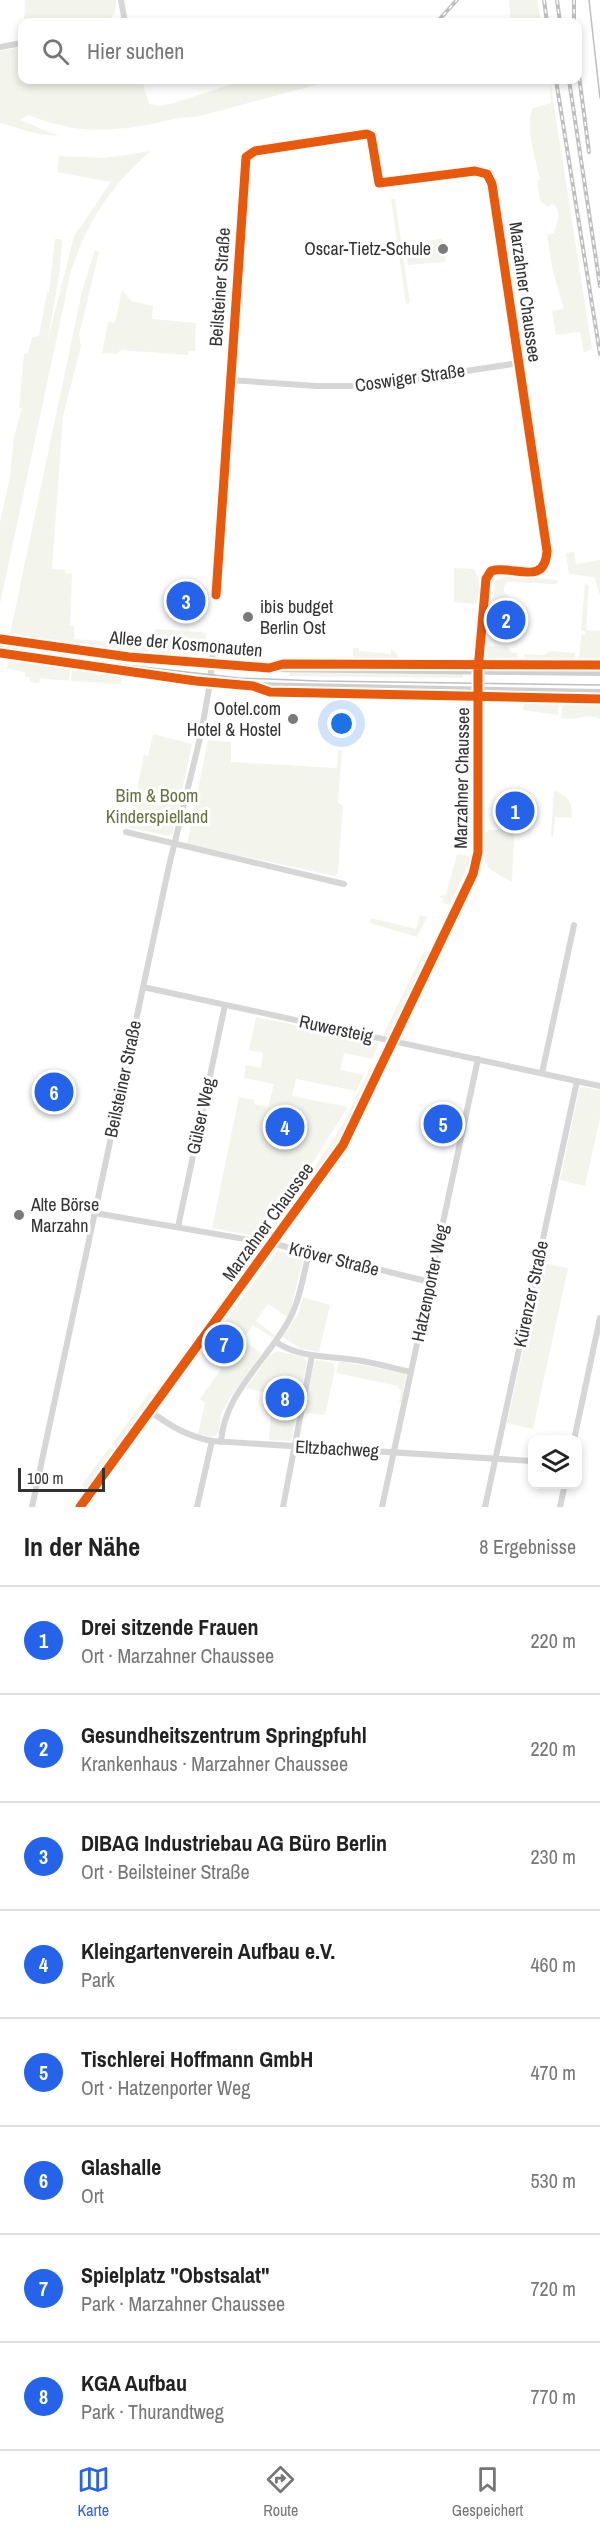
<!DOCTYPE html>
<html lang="de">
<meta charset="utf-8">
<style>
:root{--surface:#fff;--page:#f2f2f2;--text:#222;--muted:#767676;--line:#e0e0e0;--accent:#2563eb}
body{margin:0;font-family:"Archivo Narrow",sans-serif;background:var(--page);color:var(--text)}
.controls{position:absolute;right:18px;bottom:18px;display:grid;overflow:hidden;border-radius:12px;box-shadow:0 3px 9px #0003}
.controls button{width:54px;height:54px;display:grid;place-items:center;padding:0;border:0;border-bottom:2px solid var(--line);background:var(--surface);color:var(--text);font:30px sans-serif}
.scale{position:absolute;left:18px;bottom:15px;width:87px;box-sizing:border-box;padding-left:6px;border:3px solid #323232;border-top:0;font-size:16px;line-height:21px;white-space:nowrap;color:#323232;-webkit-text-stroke:4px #fff;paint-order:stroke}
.you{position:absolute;left:342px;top:724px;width:21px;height:21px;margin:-15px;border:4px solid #fff;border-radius:50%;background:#1a73e8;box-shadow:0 0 0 9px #1a73e833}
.badge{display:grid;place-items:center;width:39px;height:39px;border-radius:50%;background:var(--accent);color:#fff;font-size:20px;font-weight:700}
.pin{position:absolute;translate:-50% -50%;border:3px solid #fff;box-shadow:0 2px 6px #0006}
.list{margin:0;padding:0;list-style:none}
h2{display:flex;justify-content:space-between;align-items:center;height:78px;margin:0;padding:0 24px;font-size:26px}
h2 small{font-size:20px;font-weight:400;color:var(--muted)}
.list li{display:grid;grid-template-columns:39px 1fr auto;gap:18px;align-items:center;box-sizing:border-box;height:108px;padding:0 24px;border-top:2px solid var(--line)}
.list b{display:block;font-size:22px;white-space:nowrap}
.list p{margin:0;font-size:20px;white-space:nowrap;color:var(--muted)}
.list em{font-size:20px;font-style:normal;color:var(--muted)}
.icon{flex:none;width:33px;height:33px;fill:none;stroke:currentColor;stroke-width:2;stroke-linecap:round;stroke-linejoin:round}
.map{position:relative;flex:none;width:600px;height:1507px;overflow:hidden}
.search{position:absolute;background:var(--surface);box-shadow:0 3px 9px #0003;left:18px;right:18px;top:18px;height:66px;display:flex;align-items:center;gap:15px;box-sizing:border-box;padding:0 21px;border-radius:12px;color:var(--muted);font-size:22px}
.sheet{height:942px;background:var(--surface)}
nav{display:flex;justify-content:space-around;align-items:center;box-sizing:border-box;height:84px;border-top:2px solid var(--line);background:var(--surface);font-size:16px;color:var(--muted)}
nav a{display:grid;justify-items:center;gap:3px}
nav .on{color:var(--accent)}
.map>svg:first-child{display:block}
</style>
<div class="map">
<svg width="600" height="1507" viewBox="0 0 600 1507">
<rect width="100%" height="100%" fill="#fff"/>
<!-- green -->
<path fill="#f3f5ec" d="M25,0H116C117,10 114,16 107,22H24Z
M509,0H537L541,22H511Z
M21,47H22V80H142L149,104L160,106L174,103L244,80H334L196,117C179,116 164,122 146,125C99,133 73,132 28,115L20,120L59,136L38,134L0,123V51Z
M550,80L592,349L584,353L580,332L556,335L552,311L564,309L552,268L547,235L554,233C557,223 561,214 555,205L551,204L548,207L540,201L537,180L540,179C536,161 524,123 533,108L551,103Z
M151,151C110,187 88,220 71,271L0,604V522L10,477L14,436L22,408H19L24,354H28L32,337L39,336L47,292H49L55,239H62L60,269L48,339L74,236L111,182L57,172L59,156L104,158Z
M391,199H395L410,303L406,304Z
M442,238L446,262L408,265L405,246Z
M95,250L99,252L79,335L81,346L63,416L52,569L65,570V573L72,574L70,625L74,626V639L149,645V653L10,634L82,291Z
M122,290L131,301L153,306L152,319L196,323L195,351H189L188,355L121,350L116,354L102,353L108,322L115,323Z
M574,552L576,564L600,560V595L594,577L569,574L566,553Z
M454,568L473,569C482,578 480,593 476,604L454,602Z
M509,575L556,580L558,582L556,584L507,582L504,586V592L513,601L495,602L494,608H491L496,580Z
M585,583L589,586L586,630L600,631V662L579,661L581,635L585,634V631L581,630Z
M155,629L202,632L206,634L205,647L197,655L151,653Z
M487,646L508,647L512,653H517V663L490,661L486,656Z
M353,648H359V651L391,654V649L398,655L397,661H353Z
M550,651L575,653L576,662L525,663L524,654L544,655Z
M8,660L70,669L69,681L40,678L39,683L30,682V677H25V672L7,669Z
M72,670L122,677L121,684L71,681Z
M289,672L463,674V678L289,676Z
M525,700H559L558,715L523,710Z
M600,702V719C589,713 574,721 561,718L563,703Z
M153,734L192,744L173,833L169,836L129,828L144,755L148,756Z
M208,740L231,742V762L337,768L338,750H342L338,802L343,806L338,872L335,876L187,844Z
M554,790C568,797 573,801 572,818L555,817L553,837L551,835Z
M506,817H515L512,882C483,866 482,868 485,833L489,830H500Z
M457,854L469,856L470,861L450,905L442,903L444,898L438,897L446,895Z
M420,915L427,917L417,937L370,923L371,918L416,929Z
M424,951L428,953V957L402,1013L398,1016L399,1018L391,1036L383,1035Z
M256,1017L379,1043L372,1059L344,1053L340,1070L364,1075L356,1091L296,1079L292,1096L348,1107L313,1162L259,1237L212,1228L239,1097L254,1100V1104L268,1107L274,1084L244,1078L246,1065L261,1068L263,1053L249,1050Z
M371,1067L376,1070L341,1143L319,1176L312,1171L343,1124Z
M583,1087L600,1090V1118L585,1186L560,1180L579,1089Z
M308,1175L315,1180L284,1223L282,1222L270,1238L263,1237Z
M256,1247H260L262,1253L234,1291L227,1288Z
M277,1251L300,1256L303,1260L290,1312L287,1317L268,1304L256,1321L275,1335L273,1338L253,1325L243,1340L261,1354L232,1395L221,1414L219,1432L214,1437L198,1434L205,1403L200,1399L221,1369L201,1354Z
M542,1263L568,1268L533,1429L507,1423Z
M303,1297L330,1305L319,1352L301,1349L283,1337L298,1314Z
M277,1351L304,1357L307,1362L291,1441L269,1440L271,1416L266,1414L271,1394L246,1388L269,1356Z
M317,1360L333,1363L335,1370L325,1415L302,1413L313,1362Z
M339,1361L405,1373L406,1377L401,1402H399L401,1391L398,1386L336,1373Z
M150,1392L156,1397L118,1449L112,1444Z
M110,1447L117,1451L88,1490L82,1486L84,1481Z"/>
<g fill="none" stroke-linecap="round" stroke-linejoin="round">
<!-- minor -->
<path stroke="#d6d6d6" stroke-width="6" d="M121,0L125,22
M0,47L22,43
M230,380L316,386H366L519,363
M216,595L246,157L255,151L369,134L379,183L475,171L487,174L492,184L547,551L545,564L536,573L499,569L491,571L486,579L478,670
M126,832L344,884
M143,987L600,1086
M542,1073L574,925
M95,1213L279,1245L430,1282
M178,1227L225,1005
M276,1342C299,1358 329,1356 356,1360C375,1363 393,1368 411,1372
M150,1411C170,1426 187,1436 212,1441L532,1461
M574,1440L600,1318
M221,1442C224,1393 267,1361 289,1320C300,1300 303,1276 309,1253
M32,1507L169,866L201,734L210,683L213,651
M197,1507L212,1441
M283,1507L312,1355
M382,1507L478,1059
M485,1507L577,1081
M560,1507L565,1484"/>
<!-- tertiary -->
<path stroke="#d6d6d6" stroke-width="8" d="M80,1507L334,1160L352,1128L477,863L479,704L478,670"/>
<!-- secondary -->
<path stroke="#cfcfcf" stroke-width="8" d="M0,639L129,657L269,668L600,672
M0,653L196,681L253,686L600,693"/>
<!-- tram -->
<path stroke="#bebebe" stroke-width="1.5" d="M589,0L600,98
M0,647L99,662L239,678L319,681L600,685"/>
<!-- rail casing -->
<g stroke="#bebebe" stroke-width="4">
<path id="rail" d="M544,0L547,22
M557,0L560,22
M574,0V22
M437,22L457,0
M578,68L589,152
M556,80L600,354
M569,80L600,286"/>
</g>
<!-- rail -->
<use href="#rail" stroke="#fff" stroke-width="1.5" stroke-dasharray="4.5" stroke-linecap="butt"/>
<!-- cycleway casing -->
<g stroke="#fff" stroke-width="13">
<path id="cycleway" d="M0,639L129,657L269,668L283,664L600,665
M0,653L196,681L253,686L270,692L600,699
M80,1507L343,1145L473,874L478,852V670L486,579L491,571C513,564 545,588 547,551L492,184L487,174L475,171L379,183L371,136L367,134L255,151L246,157L216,595"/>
</g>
<!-- cycleway -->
<use href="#cycleway" stroke="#e8590c" stroke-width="9"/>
</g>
<!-- markers -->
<g fill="#7a7a7a" stroke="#fff" stroke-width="2">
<circle cx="443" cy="249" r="6"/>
<circle cx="248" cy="617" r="6"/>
<circle cx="293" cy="719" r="6"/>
<circle cx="19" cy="1215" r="6"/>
</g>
<g text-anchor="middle" stroke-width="6" stroke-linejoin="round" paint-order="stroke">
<!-- poi labels -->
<g font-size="18" fill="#323232" stroke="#fff" text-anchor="end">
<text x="431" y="255">Oscar-Tietz-Schule</text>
<text x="260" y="613" text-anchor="start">ibis budget<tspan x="260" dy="21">Berlin Ost</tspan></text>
<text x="281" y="715">Ootel.com<tspan x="281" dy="21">Hotel &amp; Hostel</tspan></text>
<text x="31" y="1211" text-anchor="start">Alte Börse<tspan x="31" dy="21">Marzahn</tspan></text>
</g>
<!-- street labels -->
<g font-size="18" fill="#323232" stroke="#fff">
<text transform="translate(220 287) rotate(-86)" y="6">Beilsteiner Straße</text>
<text transform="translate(525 292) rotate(82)" y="6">Marzahner Chaussee</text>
<text transform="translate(410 378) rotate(-8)" y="6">Coswiger Straße</text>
<text transform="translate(186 644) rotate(5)" y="6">Allee der Kosmonauten</text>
<text transform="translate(462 778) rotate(-89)" y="6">Marzahner Chaussee</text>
<text transform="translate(336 1029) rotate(12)" y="6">Ruwersteig</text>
<text transform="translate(123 1079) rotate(-78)" y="6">Beilsteiner Straße</text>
<text transform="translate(201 1116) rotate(-78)" y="6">Gülser Weg</text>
<text transform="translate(268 1222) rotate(-54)" y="6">Marzahner Chaussee</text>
<text transform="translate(334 1259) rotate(14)" y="6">Kröver Straße</text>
<text transform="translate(430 1283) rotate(-78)" y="6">Hatzenporter Weg</text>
<text transform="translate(531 1294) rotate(-78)" y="6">Kürenzer Straße</text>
<text transform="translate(337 1449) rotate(3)" y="6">Eltzbachweg</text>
</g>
<!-- park labels -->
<g font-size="18" fill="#65723b" stroke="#fff">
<text x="157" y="802">Bim &amp; Boom<tspan x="157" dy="21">Kinderspielland</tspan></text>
</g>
</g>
</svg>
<div class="controls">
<button><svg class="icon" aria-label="layers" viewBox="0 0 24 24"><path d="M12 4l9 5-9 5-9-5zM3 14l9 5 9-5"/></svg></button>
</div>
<div class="scale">100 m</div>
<div class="you"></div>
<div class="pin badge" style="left:515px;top:811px">1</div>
<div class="pin badge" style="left:506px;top:620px">2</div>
<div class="pin badge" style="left:186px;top:601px">3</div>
<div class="pin badge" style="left:285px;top:1127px">4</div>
<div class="pin badge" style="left:443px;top:1124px">5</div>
<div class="pin badge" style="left:54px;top:1092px">6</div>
<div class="pin badge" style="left:224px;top:1344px">7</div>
<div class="pin badge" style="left:285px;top:1398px">8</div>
<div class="search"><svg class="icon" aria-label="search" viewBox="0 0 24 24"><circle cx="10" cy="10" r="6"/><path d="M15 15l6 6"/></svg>Hier suchen</div>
</div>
<section class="sheet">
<h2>In der Nähe<small>8 Ergebnisse</small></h2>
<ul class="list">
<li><span class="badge">1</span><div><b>Drei sitzende Frauen</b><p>Ort · Marzahner Chaussee</p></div><em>220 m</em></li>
<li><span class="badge">2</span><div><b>Gesundheitszentrum Springpfuhl</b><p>Krankenhaus · Marzahner Chaussee</p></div><em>220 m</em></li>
<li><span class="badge">3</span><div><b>DIBAG Industriebau AG Büro Berlin</b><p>Ort · Beilsteiner Straße</p></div><em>230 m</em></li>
<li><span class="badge">4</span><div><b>Kleingartenverein Aufbau e.V.</b><p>Park</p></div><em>460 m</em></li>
<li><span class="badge">5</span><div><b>Tischlerei Hoffmann GmbH</b><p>Ort · Hatzenporter Weg</p></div><em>470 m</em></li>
<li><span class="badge">6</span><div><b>Glashalle</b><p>Ort</p></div><em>530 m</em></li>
<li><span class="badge">7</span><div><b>Spielplatz &quot;Obstsalat&quot;</b><p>Park · Marzahner Chaussee</p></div><em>720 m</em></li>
<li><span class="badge">8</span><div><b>KGA Aufbau</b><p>Park · Thurandtweg</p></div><em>770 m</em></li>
</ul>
</section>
<nav>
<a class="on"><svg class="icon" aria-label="map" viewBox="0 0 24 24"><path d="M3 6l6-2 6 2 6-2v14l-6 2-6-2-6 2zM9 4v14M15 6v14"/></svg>Karte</a>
<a><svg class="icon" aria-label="directions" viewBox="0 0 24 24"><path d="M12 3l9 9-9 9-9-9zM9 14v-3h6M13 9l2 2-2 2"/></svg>Route</a>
<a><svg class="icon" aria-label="saved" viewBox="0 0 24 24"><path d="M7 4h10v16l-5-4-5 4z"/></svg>Gespeichert</a>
</nav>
